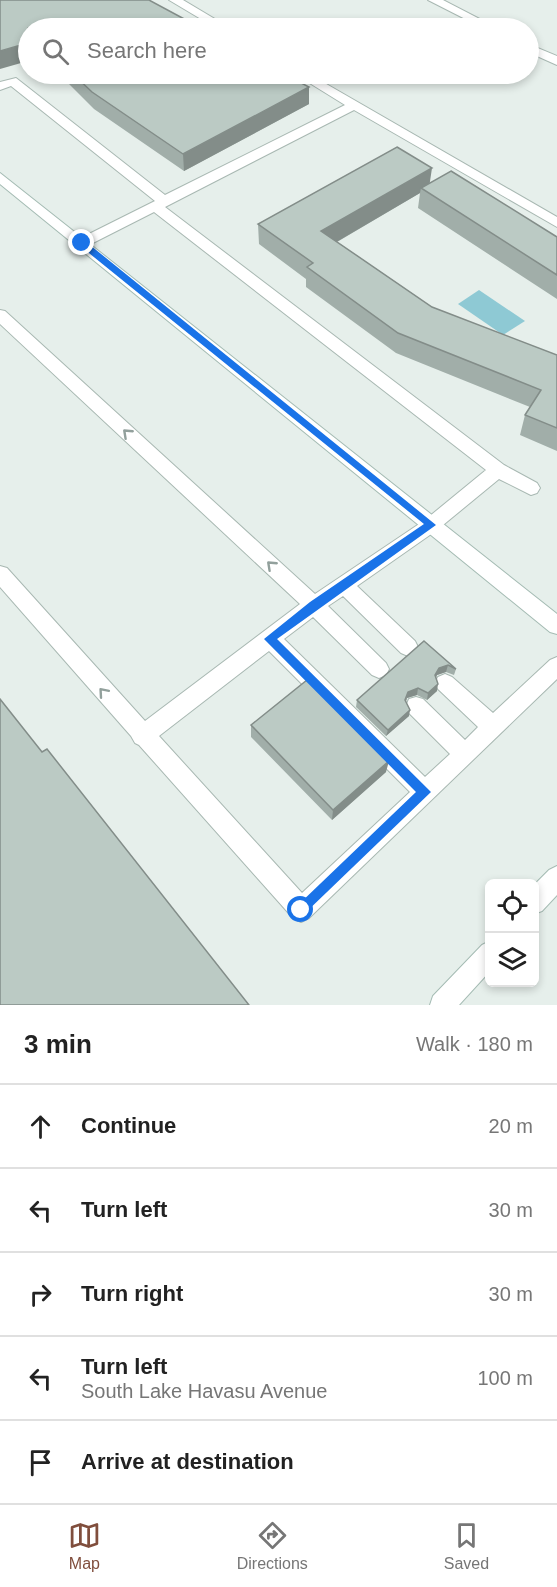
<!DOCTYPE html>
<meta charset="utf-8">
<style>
:root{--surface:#fff;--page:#f2f2f2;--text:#222;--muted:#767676;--line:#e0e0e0;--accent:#804e3d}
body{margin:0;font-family:Arial,sans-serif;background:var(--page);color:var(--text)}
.controls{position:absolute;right:18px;bottom:18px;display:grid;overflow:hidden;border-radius:9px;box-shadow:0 3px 9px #0003}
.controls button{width:54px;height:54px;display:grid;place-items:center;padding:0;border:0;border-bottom:2px solid var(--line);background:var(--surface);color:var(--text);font:30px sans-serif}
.stop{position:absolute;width:18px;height:18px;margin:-14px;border:4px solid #1a73e8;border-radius:50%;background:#fff}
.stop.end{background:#1a73e8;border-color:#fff;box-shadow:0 2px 6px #0008}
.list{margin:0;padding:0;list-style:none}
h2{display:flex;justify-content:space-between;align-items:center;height:78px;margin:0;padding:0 24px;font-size:26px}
h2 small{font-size:20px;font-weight:400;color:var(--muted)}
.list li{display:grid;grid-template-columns:39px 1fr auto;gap:18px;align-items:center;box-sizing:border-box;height:84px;padding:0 24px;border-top:2px solid var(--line)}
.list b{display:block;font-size:22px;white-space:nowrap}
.list p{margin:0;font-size:20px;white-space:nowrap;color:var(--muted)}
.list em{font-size:20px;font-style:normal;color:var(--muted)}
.icon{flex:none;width:33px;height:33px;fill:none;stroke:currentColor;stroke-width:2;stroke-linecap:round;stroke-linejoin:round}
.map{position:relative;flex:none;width:557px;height:1005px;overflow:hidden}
.search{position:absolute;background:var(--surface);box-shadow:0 3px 9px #0003;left:18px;right:18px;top:18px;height:66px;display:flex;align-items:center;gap:15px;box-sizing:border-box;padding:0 21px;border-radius:33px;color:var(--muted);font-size:22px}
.sheet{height:498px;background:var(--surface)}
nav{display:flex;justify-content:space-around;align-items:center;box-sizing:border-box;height:84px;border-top:2px solid var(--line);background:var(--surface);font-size:16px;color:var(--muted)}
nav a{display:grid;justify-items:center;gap:3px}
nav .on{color:var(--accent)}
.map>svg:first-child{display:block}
</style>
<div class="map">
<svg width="557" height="1005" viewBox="0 0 557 1005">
<rect width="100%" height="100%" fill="#e6efeb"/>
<!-- water -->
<path fill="#8ec9d4" d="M479,290L525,321L503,335L458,304Z"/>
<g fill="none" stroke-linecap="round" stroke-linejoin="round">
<!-- lane casing -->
<g stroke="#a8b8b2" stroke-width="2">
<path id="lane" d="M169,0H183L230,28H216Z
M295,74H309L557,217V227L354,110L165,207L504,465L537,483L540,488L537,493L531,495L499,479L437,530L357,586L415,641L418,647L415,653L408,656L401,653L343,596L328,606L386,663L389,669L386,675L379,678L372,675L313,617L284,639L425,777L450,754L409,713L406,706L409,699L416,697L423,699L465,740L478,727L438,689L435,683L438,677L445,674L452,677L493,713L550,660L557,657V679L309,918L301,922L293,918L139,745L135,743L131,736L0,587V566L7,568L145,721L300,604L0,324V310L5,311L315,594L425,520L486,470L154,212L87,246H77L75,243L77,240L155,201L11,86L0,90V82L16,78L165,195L345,105ZM269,651L410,792L302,893L159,736Z"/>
</g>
<!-- street casing -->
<g stroke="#a8b8b2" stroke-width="2">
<path id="street" d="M428,0H443L497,28H483Z
M528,44L557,56V65L528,52Z"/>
</g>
<!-- secondary casing -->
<g stroke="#a4bbb3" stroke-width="2">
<path id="secondary" d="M0,173L557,614V634L550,632L0,184Z
M557,866V895L542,911L534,914V885L549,870Z
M490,941V971L459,1005H430L433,996L482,945Z"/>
</g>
<!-- lane -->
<use href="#lane" fill="#fff" fill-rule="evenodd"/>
<!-- street -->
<use href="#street" fill="#fff" fill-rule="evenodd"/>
<!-- secondary -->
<use href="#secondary" fill="#fff" fill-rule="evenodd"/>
</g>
<!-- wall -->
<path fill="#a1aea9" d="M59,74H284L309,87V104L184,171L94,109Z
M430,183L557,237V299L418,208L420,193L337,242L432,307L557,355V451L520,435L525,415L530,407L396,353L306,287V279L259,244L258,224Z
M424,641L456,669L454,675L446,672L437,675L436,678L437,691L427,700L417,695L407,698L406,701L409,716L386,736L356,707L357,700Z
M251,725L386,772L332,820L251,737Z"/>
<!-- shaded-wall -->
<path fill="#838d89" d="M28,43V61L0,69V51Z
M309,87V104L184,171L183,154Z
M432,168L429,188H421L420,193L321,251V231Z
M448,665L446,672L437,675L433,682L435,675L439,668Z
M438,684L437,691L427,700L428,693Z
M418,688L417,695L407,698L404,707L408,692Z
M410,710L409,716L386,736L388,730Z
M389,761L386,772L332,820L333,810Z"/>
<!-- building -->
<path fill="#bbcac4" stroke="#838d89" stroke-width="1.5" d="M0,0H149L201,28H28V43L0,51Z
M73,74H284L309,87L183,154L92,92Z
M397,147L432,168L321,231L432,307L557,355V428L525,415L541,390L398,333L307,267L313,263L258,224Z
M451,171L557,237V275L421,188Z
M424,641L456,669L448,665L439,668L435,675L438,684L428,693L418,688L408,692L405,700L410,710L388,730L357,700Z
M307,680L389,761L333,810L251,725Z
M0,699L42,752L47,749L249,1005H0Z"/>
<!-- one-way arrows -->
<defs><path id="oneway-chevron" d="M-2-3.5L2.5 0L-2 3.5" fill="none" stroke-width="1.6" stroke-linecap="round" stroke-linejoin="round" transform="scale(1.5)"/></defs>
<g stroke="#92a09c">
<use href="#oneway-chevron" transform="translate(127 433) rotate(-137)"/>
<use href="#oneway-chevron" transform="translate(271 565) rotate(-137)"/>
<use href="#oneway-chevron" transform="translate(103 692) rotate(-131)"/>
</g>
<!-- route -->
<path fill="#1a73e8" d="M79,241H85L436,525L277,639L431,792L301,917L297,915V906L416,792L264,639L310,602L424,524L79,245Z"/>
</svg>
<div class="controls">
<button><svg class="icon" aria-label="locate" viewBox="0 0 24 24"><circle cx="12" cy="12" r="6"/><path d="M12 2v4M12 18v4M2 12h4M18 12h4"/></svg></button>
<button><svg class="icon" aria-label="layers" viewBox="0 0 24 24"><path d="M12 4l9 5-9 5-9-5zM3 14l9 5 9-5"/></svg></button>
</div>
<div class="stop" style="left:301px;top:910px"></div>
<div class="stop end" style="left:82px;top:243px"></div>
<div class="search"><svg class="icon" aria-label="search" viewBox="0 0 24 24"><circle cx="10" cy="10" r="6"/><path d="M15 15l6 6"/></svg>Search here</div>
</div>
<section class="sheet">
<h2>3 min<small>Walk · 180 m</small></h2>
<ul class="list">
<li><svg class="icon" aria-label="ahead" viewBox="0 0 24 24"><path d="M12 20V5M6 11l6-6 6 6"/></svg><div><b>Continue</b></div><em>20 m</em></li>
<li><svg class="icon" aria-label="left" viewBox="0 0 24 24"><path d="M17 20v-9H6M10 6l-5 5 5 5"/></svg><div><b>Turn left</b></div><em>30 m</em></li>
<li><svg class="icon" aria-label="right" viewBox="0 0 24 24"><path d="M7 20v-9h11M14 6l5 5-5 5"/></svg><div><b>Turn right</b></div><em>30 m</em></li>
<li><svg class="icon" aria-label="left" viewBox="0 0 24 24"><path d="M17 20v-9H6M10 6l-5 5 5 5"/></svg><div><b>Turn left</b><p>South Lake Havasu Avenue</p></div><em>100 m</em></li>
<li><svg class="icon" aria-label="arrive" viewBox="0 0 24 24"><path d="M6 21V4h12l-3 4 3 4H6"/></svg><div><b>Arrive at destination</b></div></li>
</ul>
</section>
<nav>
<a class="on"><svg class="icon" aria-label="map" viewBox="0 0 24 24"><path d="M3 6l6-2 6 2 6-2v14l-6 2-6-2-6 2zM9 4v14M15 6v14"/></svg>Map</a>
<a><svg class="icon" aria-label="directions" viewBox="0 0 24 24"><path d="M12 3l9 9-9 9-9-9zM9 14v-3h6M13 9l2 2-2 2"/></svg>Directions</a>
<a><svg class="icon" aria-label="saved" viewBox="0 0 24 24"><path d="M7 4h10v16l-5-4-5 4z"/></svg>Saved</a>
</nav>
